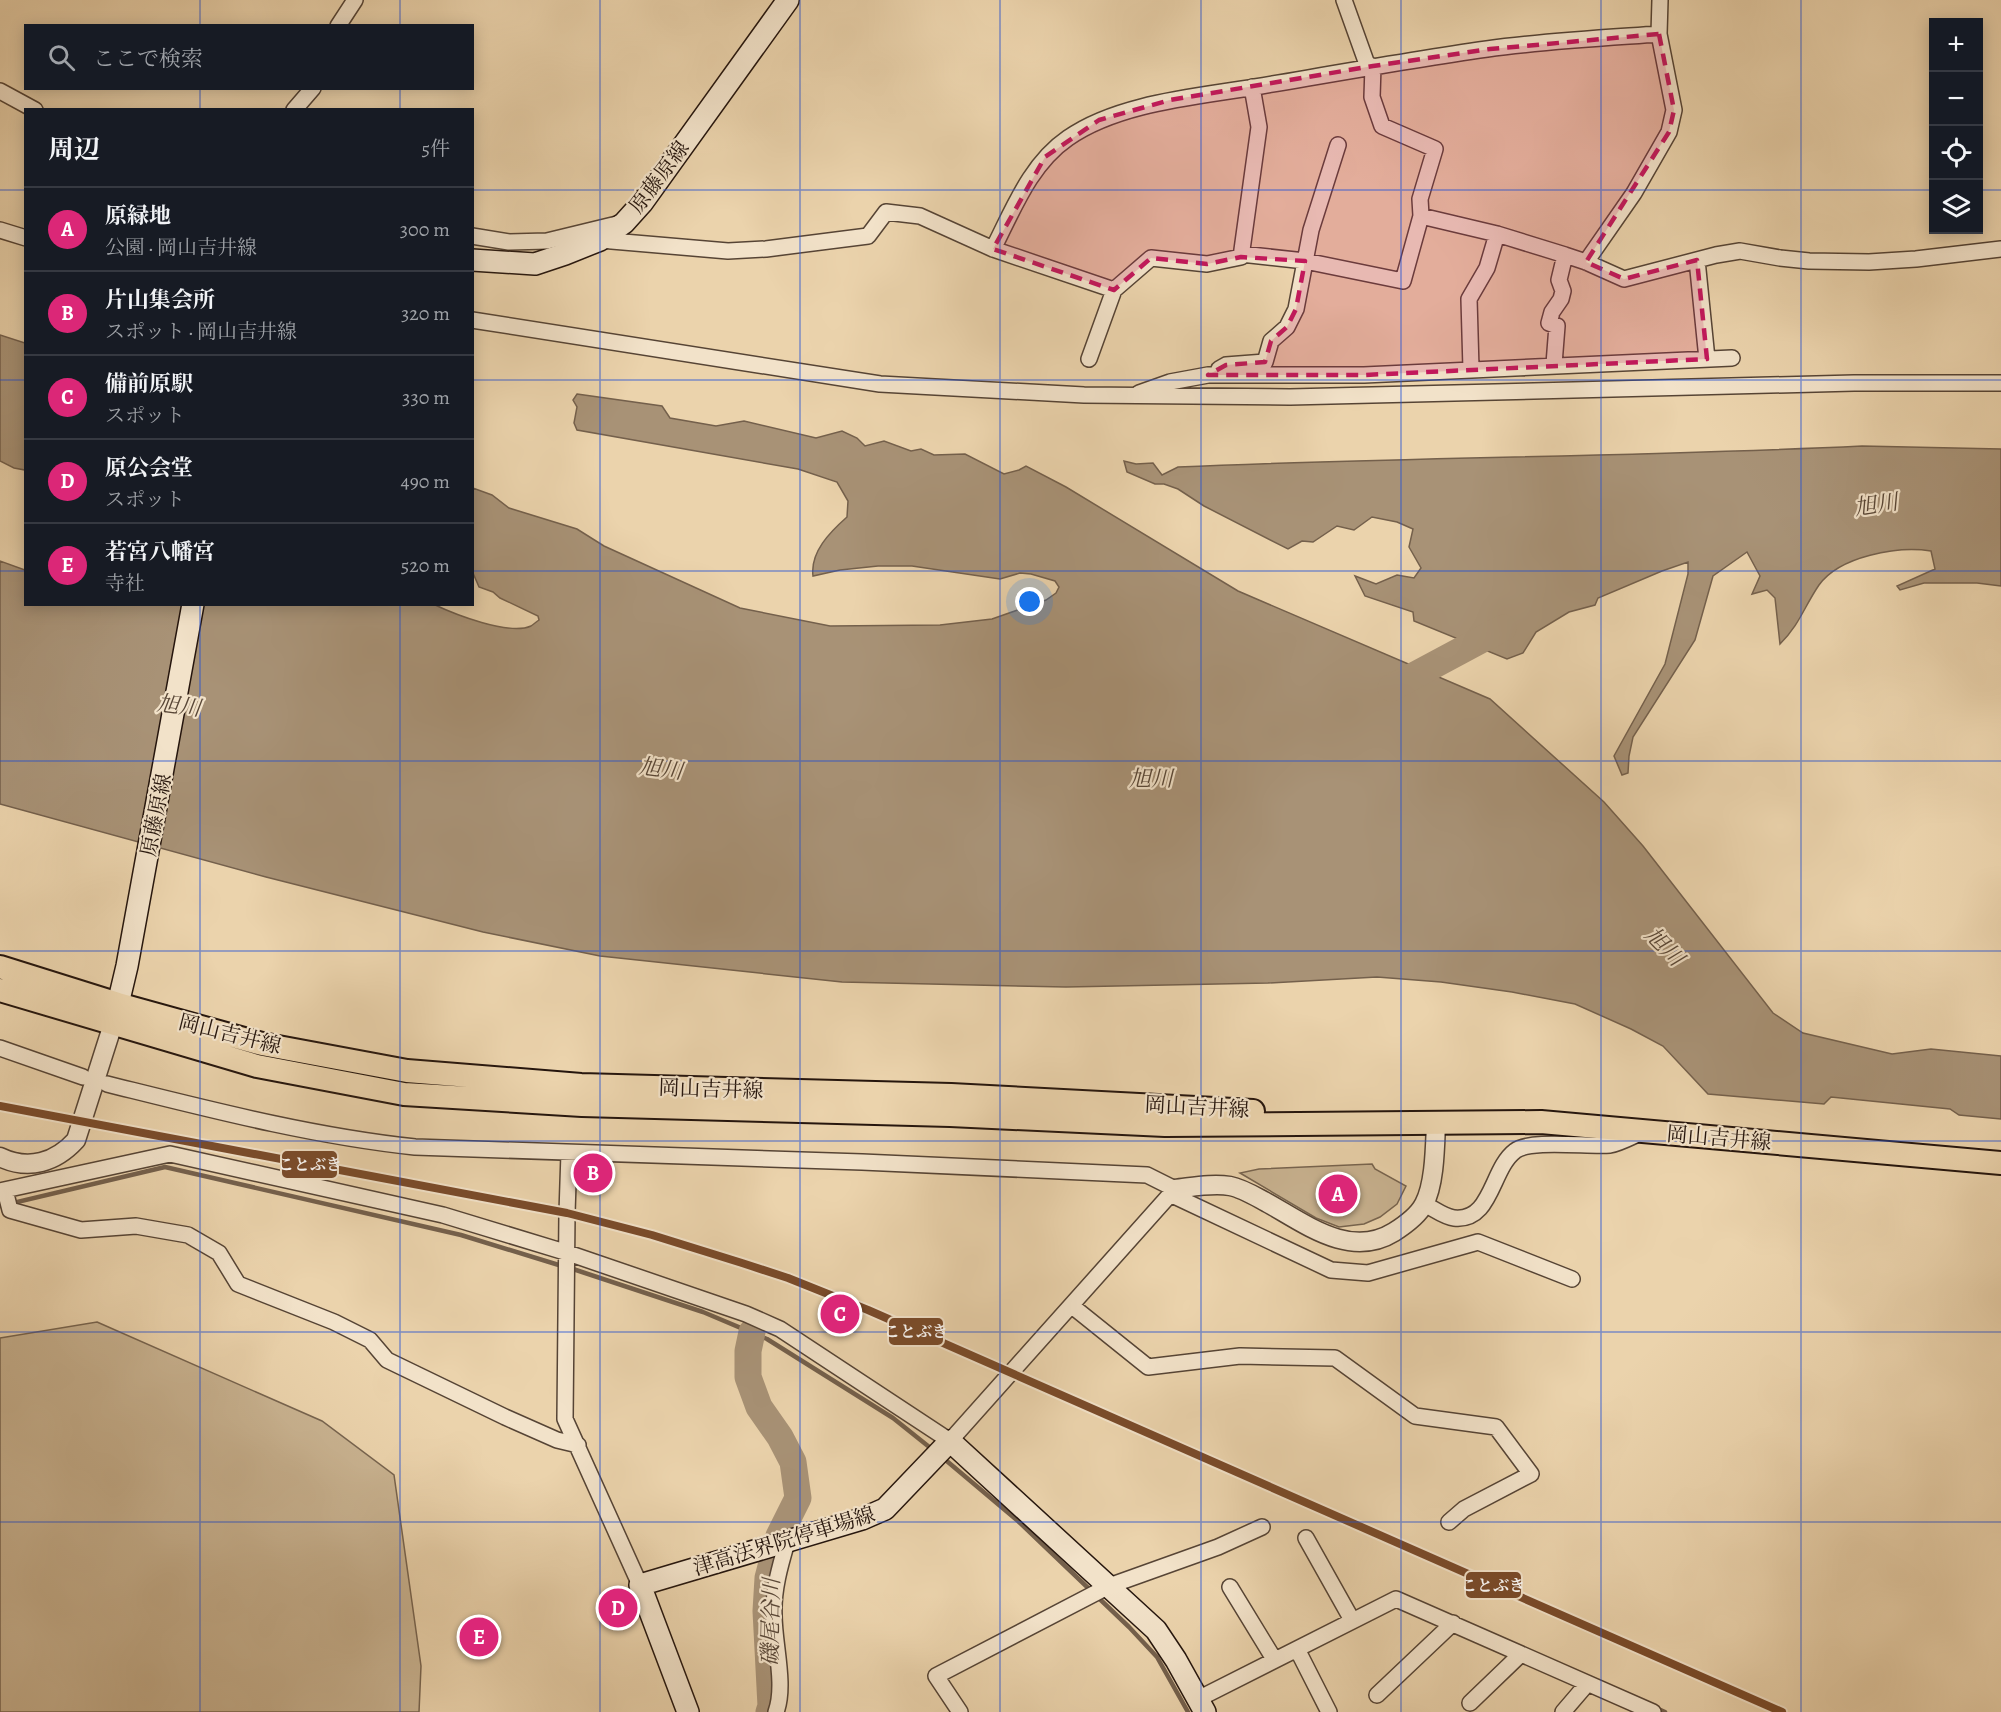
<!DOCTYPE html>
<html lang="ja">
<meta charset="utf-8">
<style>
:root{--surface:#171b24;--page:#20242c;--text:#f1f3f6;--muted:#9ea1a6;--line:#363941;--accent:#db2777}
body{margin:0;font-family:Alegreya,"Noto Serif JP",serif;background:var(--page);color:var(--text)}
.controls{position:absolute;right:18px;top:18px;display:grid;overflow:hidden;border-radius:0px;box-shadow:0 3px 15px #0003}
.controls button{width:54px;height:54px;display:grid;place-items:center;padding:0;border:0;border-bottom:2px solid var(--line);background:var(--surface);color:var(--text);font:30px sans-serif}
.you{position:absolute;left:1030px;top:602px;width:21px;height:21px;margin:-15px;border:4px solid #fff;border-radius:50%;background:#1a73e8;box-shadow:0 0 0 9px #1a73e833}
.badge{display:grid;place-items:center;width:39px;height:39px;border-radius:50%;background:var(--accent);color:#fff;font-size:20px;font-weight:700}
.pin{position:absolute;translate:-50% -50%;border:3px solid #fff;box-shadow:0 2px 6px #0006}
.list{margin:0;padding:0;list-style:none}
h2{display:flex;justify-content:space-between;align-items:center;height:78px;margin:0;padding:0 24px;font-size:26px}
h2 small{font-size:20px;font-weight:400;color:var(--muted)}
.list li{display:grid;grid-template-columns:39px 1fr auto;gap:18px;align-items:center;box-sizing:border-box;height:84px;padding:0 24px;border-top:2px solid var(--line)}
.list b{display:block;font-size:22px;white-space:nowrap}
.list p{margin:0;font-size:20px;white-space:nowrap;color:var(--muted)}
.list em{font-size:20px;font-style:normal;color:var(--muted)}
.icon{flex:none;width:33px;height:33px;fill:none;stroke:currentColor;stroke-width:2;stroke-linecap:round;stroke-linejoin:round}
.map{position:relative;flex:none;width:2001px;height:1712px;overflow:hidden}
.search{position:absolute;background:var(--surface);box-shadow:0 3px 15px #0003;left:24px;top:24px;width:450px;height:66px;display:flex;align-items:center;gap:15px;box-sizing:border-box;padding:0 21px;border-radius:0px;color:var(--muted);font-size:22px}
.panel{position:absolute;background:var(--surface);box-shadow:0 3px 15px #0003;left:24px;top:108px;width:450px;height:498px;border-radius:0px}
.map>svg:first-child{display:block}
</style>
<div class="map">
<svg width="2001" height="1712" viewBox="0 0 2001 1712">
<rect width="100%" height="100%" fill="#ebd3ac"/>
<filter id="stains"><feTurbulence type="fractalNoise" baseFrequency=".00333" numOctaves="4"/><feColorMatrix values="0 0 0 0 .2 0 0 0 0 .09 0 0 0 0 .02 0 0 0 .5 -.17"/></filter>
<radialGradient id="worn" r=".72"><stop offset=".6" stop-color="#630" stop-opacity="0"/><stop offset="1" stop-color="#630" stop-opacity=".3"/></radialGradient>
<!-- green -->
<path fill="#c9b391" stroke="#77644f" stroke-width="1.5" d="M1372,1164L1375,1169L1406,1186L1397,1204L1380,1217L1364,1224L1339,1227L1316,1218L1240,1173L1259,1169Z
M97,1322L322,1421L394,1475L421,1666L419,1712H0V1338Z"/>
<!-- water -->
<path fill="#a89276" stroke="#74604c" stroke-width="1.5" d="M0,335L25,343V470L14,468L0,461Z
M577,394L662,406L670,418L716,426L744,421L816,438L842,431L857,438L865,446L884,441L911,451L921,449L934,455L965,454L1004,474L1019,470L1026,466L1066,487L1238,591L1490,699L1604,802L1643,846L1773,1013L1803,1033L1892,1054L1931,1049L2001,1056V1119L1959,1115L1950,1109L1831,1097L1824,1104L1708,1094L1663,1046L1631,1029L1575,1004L1512,992L1441,982L1377,977L1268,983L1066,987L842,982L600,956L483,932L266,877L0,804V561L25,570L26,604H433C454,614 509,636 531,626C534,624 536,622 539,620L538,616L500,598L493,592L479,587L473,573V488L492,495L509,508L577,529L604,546L740,608L830,626L940,625L992,619L1046,600L1056,593L1059,587L1055,581L1031,574L1020,573L1000,579L912,566H878L840,570L813,576C810,552 830,532 847,517L848,501L837,482L798,469L577,430L574,423L577,407L573,400Z
M1862,446L2001,449V586L1977,583H1924L1900,590L1897,586L1935,569L1931,551C1897,546 1840,556 1819,585C1804,607 1800,624 1780,644L1775,598L1767,590L1752,594L1760,576L1747,552L1713,576L1695,640L1633,737L1629,756L1628,773L1622,775L1614,756L1665,664L1688,574V562L1662,571L1598,598L1595,605L1569,612L1536,632L1523,653L1507,659L1414,621L1413,612L1365,596L1355,576L1376,584L1397,575L1414,578L1421,568L1409,547L1413,529L1397,522L1372,517L1354,530L1337,526L1313,542L1302,541L1288,549L1204,506L1178,489L1164,484H1155L1127,472L1124,461L1136,464L1153,463L1162,475L1178,467C1406,457 1634,457 1862,446Z"/>
<g fill="none" stroke-linecap="round" stroke-linejoin="round">
<!-- stream -->
<path stroke="#74604c" stroke-width="4.5" d="M0,1206L165,1167L461,1235L562,1266
M570,1268L703,1312L767,1339L893,1418L933,1450
M942,1457L1018,1521L1129,1627L1157,1657L1188,1712
M1656,1708L1665,1712"/>
<!-- river -->
<path stroke="#a89276" stroke-width="27" d="M1391,688L1503,628
M752,1332L748,1351V1377L759,1407L780,1437L793,1462L798,1498L779,1536L768,1578L766,1611L771,1706L769,1712"/>
<!-- minor casing -->
<g stroke="#564435" stroke-width="18">
<path id="minor" d="M1344,0L1368,67
M338,26L355,0
M0,91L35,110
M294,110L313,88
M1421,216L1497,234L1565,255L1586,262L1624,279L1716,255L1740,251L1780,258L1809,261L1869,262L1916,259L2001,249
M0,230L26,238
M472,236L509,242L547,241L617,224
M600,240L728,251L766,249L868,236L886,212L920,216L993,249L1114,290
M993,249C1013,210 1030,164 1068,138C1118,103 1195,97 1255,87C1332,74 1410,60 1487,49C1544,41 1602,38 1659,34
M1241,254L1305,261L1403,281L1421,216L1420,199L1435,149L1382,126L1372,97L1373,66
M1697,260L1707,359
M1586,262L1634,193L1669,132L1674,110L1659,34L1660,0
M472,320L880,384L1084,395L1290,397L1854,383H2001
M1089,359L1114,290L1151,258L1207,264L1241,257L1259,127L1252,87
M1554,364L1557,326L1549,323L1552,312L1561,299L1563,291L1559,280L1565,255
M1219,369L1226,365L1265,362L1271,341L1287,327L1296,309L1311,230L1338,145
M1471,369L1469,299L1487,268L1497,234
M1139,393L1170,382L1208,375H1364L1732,358
M0,1048L83,1077
M569,1153L567,1213L565,1419L640,1585
M5,1190L10,1210L81,1230L136,1226L188,1235L219,1253L238,1284L334,1322L370,1340L387,1360L505,1417L557,1440L578,1445
M0,1191L170,1154L443,1215L568,1253L746,1314L780,1329L950,1441L1175,1189L1147,1175L862,1162L415,1147C311,1136 208,1109 107,1084
M1170,1194L1331,1270L1368,1273L1478,1242L1572,1279
M1424,1204C1433,1208 1444,1217 1454,1218C1492,1222 1491,1169 1515,1151C1530,1139 1589,1147 1610,1145C1620,1143 1631,1137 1640,1133
M1072,1306L1148,1367L1240,1356L1335,1358L1415,1416L1496,1427L1531,1474L1464,1509L1449,1522
M1306,1538L1352,1620
M1230,1587L1274,1659
M1297,1649L1329,1712
M1377,1695L1453,1623
M1198,1699L1396,1599L1653,1712
M1470,1703L1521,1654
M776,1712C786,1685 774,1644 774,1615C773,1590 780,1566 787,1542
M960,1712L936,1676L1109,1586L1218,1547L1262,1527
M1563,1712L1587,1684"/>
</g>
<!-- tertiary casing -->
<g stroke="#564435" stroke-width="21">
<path id="tertiary" d="M0,1157C29,1171 56,1162 76,1140L113,1024
M1175,1189C1193,1187 1212,1183 1230,1186C1241,1188 1253,1195 1264,1201C1303,1222 1349,1260 1394,1232C1405,1225 1418,1216 1424,1204C1435,1184 1435,1145 1436,1123"/>
</g>
<!-- secondary casing -->
<g stroke="#25150d" stroke-width="24">
<path id="secondary" d="M472,260L535,264L565,254L600,240L624,223L642,203L788,0
M114,1021L127,966L193,604
M688,1712L640,1585L862,1519L885,1509L950,1441L1156,1630L1176,1660L1205,1712"/>
</g>
<!-- primary casing -->
<g stroke="#25150d" stroke-width="26">
<path id="primary" d="M0,967L118,1004L262,1044L407,1071L581,1085L951,1095L1253,1111
M0,990L257,1066L404,1094L582,1105L950,1115L1165,1125L1541,1122L2001,1163"/>
</g>
<!-- minor -->
<use href="#minor" stroke="#f2e2c9" stroke-width="15"/>
<!-- tertiary -->
<use href="#tertiary" stroke="#f2e2c9" stroke-width="18"/>
<!-- secondary -->
<use href="#secondary" stroke="#f2e2c9" stroke-width="21"/>
<!-- primary -->
<use href="#primary" stroke="#ebd3ac" stroke-width="22"/>
<!-- rail-1 casing -->
<g stroke="#f2e2c9" stroke-width="12">
<path id="rail-1" d="M0,1106L567,1213L652,1235L742,1263L788,1278L868,1310L1782,1712"/>
</g>
<!-- rail-1 -->
<use href="#rail-1" stroke="#7a4b2a" stroke-width="8"/>
</g>
<!-- marked area -->
<path fill="#c2185b" fill-opacity="0.2" stroke="#c2185b" stroke-width="4.5" stroke-dasharray="12 8" stroke-linejoin="round" d="M1659,34L1674,110L1669,132L1586,262L1624,279L1697,260L1707,359L1364,375H1208L1226,365L1265,362L1271,341L1287,327L1296,309L1305,261L1241,257L1207,264L1151,258L1114,290L993,249L1045,157L1099,120L1170,100L1373,66L1490,49Z"/>
<!-- grid -->
<path fill="none" stroke="#1d4ed8" stroke-width="1.5" stroke-opacity="0.55" d="M200,0V26M400,0V26M600,0V1712M800,0V1712M1000,0V1712M1201,0V1712M1401,0V1712M1601,0V1712M1801,0V1712M200,88V110M400,88V110M0,190H26M472,190H1934M1978,190H2001M0,380H26M472,380H2001M0,571H26M472,571H2001M200,604V1712M400,604V1712M0,761H2001M0,951H2001M0,1141H2001M0,1332H2001M0,1522H2001"/>
<g text-anchor="middle" stroke-width="4.5" stroke-linejoin="round" paint-order="stroke">
<!-- street labels -->
<g font-size="21" fill="#25150d" stroke="#f2e2c9">
<text transform="translate(659 177) rotate(-53)" y="7">原藤原線</text>
<text transform="translate(156 815) rotate(-79)" y="7">原藤原線</text>
<text transform="translate(230 1034) rotate(14)" y="7">岡山吉井線</text>
<text transform="translate(711 1089) rotate(2)" y="7">岡山吉井線</text>
<text transform="translate(1197 1107) rotate(3)" y="7">岡山吉井線</text>
<text transform="translate(1719 1138) rotate(5)" y="7">岡山吉井線</text>
<text transform="translate(784 1541) rotate(-17)" y="7">津高法界院停車場線</text>
</g>
<!-- water labels -->
<g font-size="22" font-style="italic" fill="#594737" stroke="#f2e2c9">
<text transform="translate(1876 504) rotate(-9)" y="8">旭川</text>
<text transform="translate(179 705) rotate(7)" y="8">旭川</text>
<text transform="translate(661 768) rotate(7)" y="8">旭川</text>
<text x="1151" y="786">旭川</text>
<text transform="translate(1665 946) rotate(45)" y="8">旭川</text>
<text transform="translate(770 1622) rotate(-89)" y="8">磯尾谷川</text>
</g>
</g>
<g stroke="#f2e2c9" stroke-width="2">
<rect x="281" y="1150" width="57" height="29" rx="6" fill="#7a4b2a"/>
<rect x="888" y="1317" width="56" height="29" rx="6" fill="#7a4b2a"/>
<rect x="1465" y="1571" width="57" height="28" rx="6" fill="#7a4b2a"/>
</g>
<g font-size="16" text-anchor="middle" font-weight="bold" fill="#fff">
<text x="310" y="1170">ことぶき</text>
<text x="916" y="1337">ことぶき</text>
<text x="1493" y="1591">ことぶき</text>
</g>
<rect width="100%" height="100%" filter="url(#stains)"/>
<rect width="100%" height="100%" fill="url(#worn)"/>
</svg>
<div class="controls">
<button>+</button>
<button>−</button>
<button><svg class="icon" aria-label="locate" viewBox="0 0 24 24"><circle cx="12" cy="12" r="6"/><path d="M12 2v4M12 18v4M2 12h4M18 12h4"/></svg></button>
<button><svg class="icon" aria-label="layers" viewBox="0 0 24 24"><path d="M12 4l9 5-9 5-9-5zM3 14l9 5 9-5"/></svg></button>
</div>
<div class="you"></div>
<div class="pin badge" style="left:1338px;top:1194px">A</div>
<div class="pin badge" style="left:593px;top:1173px">B</div>
<div class="pin badge" style="left:840px;top:1314px">C</div>
<div class="pin badge" style="left:618px;top:1608px">D</div>
<div class="pin badge" style="left:479px;top:1637px">E</div>
<div class="search"><svg class="icon" aria-label="search" viewBox="0 0 24 24"><circle cx="10" cy="10" r="6"/><path d="M15 15l6 6"/></svg>ここで検索</div>
<section class="panel">
<h2>周辺<small>5件</small></h2>
<ul class="list">
<li><span class="badge">A</span><div><b>原緑地</b><p>公園 · 岡山吉井線</p></div><em>300 m</em></li>
<li><span class="badge">B</span><div><b>片山集会所</b><p>スポット · 岡山吉井線</p></div><em>320 m</em></li>
<li><span class="badge">C</span><div><b>備前原駅</b><p>スポット</p></div><em>330 m</em></li>
<li><span class="badge">D</span><div><b>原公会堂</b><p>スポット</p></div><em>490 m</em></li>
<li><span class="badge">E</span><div><b>若宮八幡宮</b><p>寺社</p></div><em>520 m</em></li>
</ul>
</section>
</div>
